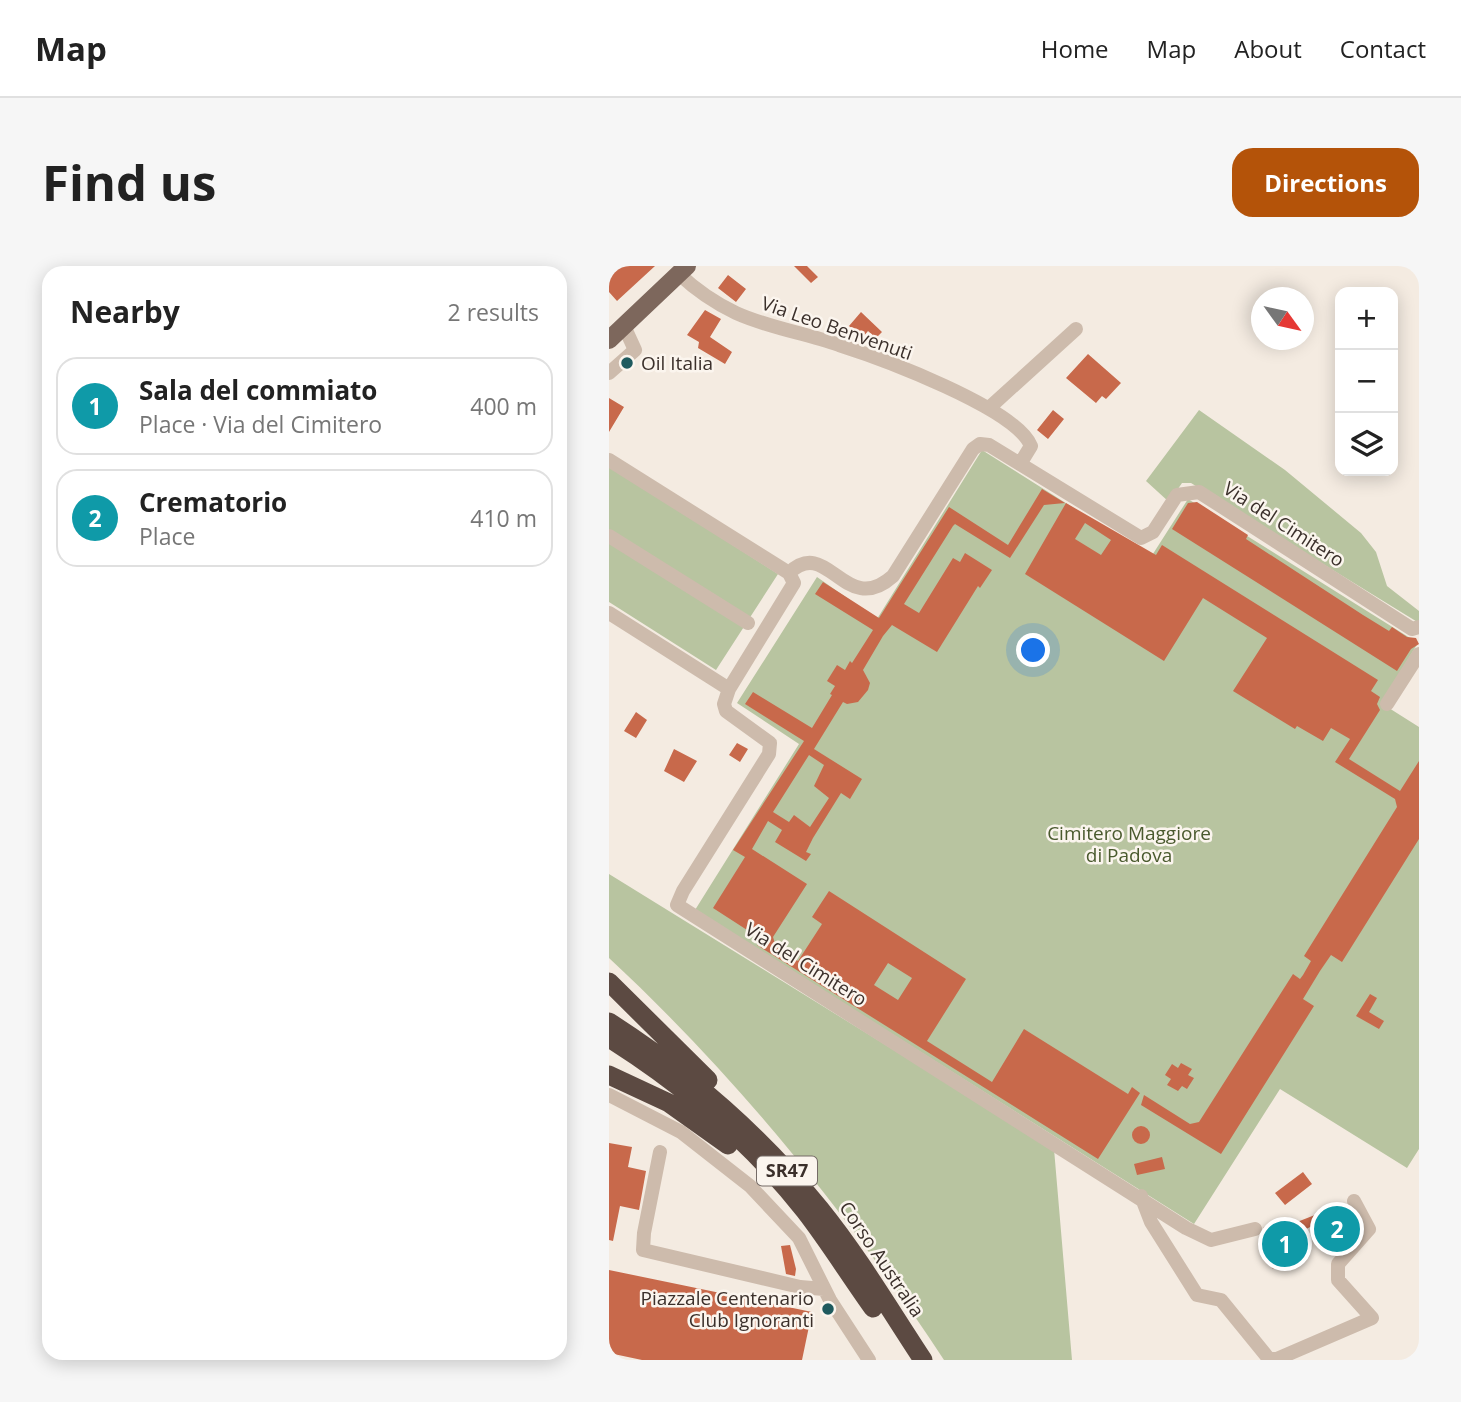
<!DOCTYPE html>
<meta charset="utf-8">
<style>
:root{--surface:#fff;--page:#f6f6f6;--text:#222;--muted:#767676;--line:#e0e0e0;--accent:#b45309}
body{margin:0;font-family:"Open Sans",sans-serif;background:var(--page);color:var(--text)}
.controls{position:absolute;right:21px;top:21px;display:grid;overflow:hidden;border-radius:14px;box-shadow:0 4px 18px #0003}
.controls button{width:63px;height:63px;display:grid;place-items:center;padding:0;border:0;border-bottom:2px solid var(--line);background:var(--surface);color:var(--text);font:35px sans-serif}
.compass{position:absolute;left:642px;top:21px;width:63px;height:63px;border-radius:50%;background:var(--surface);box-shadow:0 4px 18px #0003;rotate:123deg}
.you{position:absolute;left:425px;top:385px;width:24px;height:24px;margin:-18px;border:5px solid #fff;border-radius:50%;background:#1a73e8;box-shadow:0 0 0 10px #1a73e833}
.badge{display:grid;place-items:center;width:46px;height:46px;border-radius:50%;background:var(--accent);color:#fff;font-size:23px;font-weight:700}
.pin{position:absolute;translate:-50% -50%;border:4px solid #fff;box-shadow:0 2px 7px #0006}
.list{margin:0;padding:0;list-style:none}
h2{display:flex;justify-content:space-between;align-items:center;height:91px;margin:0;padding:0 28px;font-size:30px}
h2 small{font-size:23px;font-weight:400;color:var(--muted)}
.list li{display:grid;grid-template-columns:46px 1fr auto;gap:21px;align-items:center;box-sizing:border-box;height:98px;margin:0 14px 14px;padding:0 14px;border:2px solid var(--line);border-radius:21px}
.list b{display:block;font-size:26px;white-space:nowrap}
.list p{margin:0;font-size:23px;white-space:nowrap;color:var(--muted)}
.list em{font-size:23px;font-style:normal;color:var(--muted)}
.icon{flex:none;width:38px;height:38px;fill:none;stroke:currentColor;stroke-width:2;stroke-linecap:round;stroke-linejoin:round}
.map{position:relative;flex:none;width:810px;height:1094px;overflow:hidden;border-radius:21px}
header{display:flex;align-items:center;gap:42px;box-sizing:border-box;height:98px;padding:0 35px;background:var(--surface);border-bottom:2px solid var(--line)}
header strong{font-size:33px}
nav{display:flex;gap:38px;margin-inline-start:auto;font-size:24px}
.intro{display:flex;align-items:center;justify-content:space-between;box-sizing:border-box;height:168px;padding:0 42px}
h1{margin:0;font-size:49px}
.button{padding:18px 32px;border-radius:21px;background:var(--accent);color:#fff;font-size:24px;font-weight:700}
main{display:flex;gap:42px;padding:0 42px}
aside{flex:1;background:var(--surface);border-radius:21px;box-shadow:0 4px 18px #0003}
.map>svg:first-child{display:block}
</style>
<header>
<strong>Map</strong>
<nav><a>Home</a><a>Map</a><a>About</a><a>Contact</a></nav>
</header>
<div class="intro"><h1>Find us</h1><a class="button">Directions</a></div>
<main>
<aside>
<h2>Nearby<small>2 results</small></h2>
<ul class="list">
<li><span class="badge" style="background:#0f9aa8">1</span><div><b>Sala del commiato</b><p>Place · Via del Cimitero</p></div><em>400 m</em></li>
<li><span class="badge" style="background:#0f9aa8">2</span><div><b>Crematorio</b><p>Place</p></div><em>410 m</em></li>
</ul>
</aside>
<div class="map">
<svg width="810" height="1094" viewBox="0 0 810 1094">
<rect width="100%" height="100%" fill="#f4ebe1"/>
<!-- green -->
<path fill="#b8c4a0" d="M590,144L676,204L752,267L767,286L778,320L810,345V357L582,217H573L560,236L537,215Z
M373,184L542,291L579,233L809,377L772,437L810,461V883L798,902L671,823L585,958L86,644L190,478L128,437L208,311L268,353Z
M0,200L169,308L107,404L0,336Z
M0,608L445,883L463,1094H335C240,949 127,810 0,692Z"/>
<!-- building -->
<path fill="#c8694b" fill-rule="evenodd" d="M0,0H46L8,35L0,26Z
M185,0H198L209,11L202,17Z
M119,9L137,23L127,36L109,22Z
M96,44L112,53L101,71L123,86L116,98L89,82L90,76L78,69Z
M252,46L273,66L267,72L259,65L254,71L250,69L240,60Z
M479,88L512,117L497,133L493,130L487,137L457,112Z
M0,132L15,141L0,166Z
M444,144L455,153L439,173L428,164Z
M433,223L456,237L435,239L401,292L346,258L344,260L295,338L310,347L344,292L351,296L356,287L383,304L371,322L369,320L328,386L283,359L274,370L254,404L261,417L259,424L249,436L238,438L234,436L205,483L253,513L241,533L232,527L204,572L197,586L202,588L197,595L166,576L173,564L159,555L143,583L198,618L164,671L167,681L189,695L213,658L203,651L220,625L357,713L318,775L383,816L415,763L519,828L523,821L531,827L489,893L148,679L152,673L104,642L136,591L124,584L195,475L136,438L144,426L203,462L223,429L221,428L226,420L218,415L228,399L236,404L241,395L243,397L264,364L206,328L214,316L270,352L340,241L399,279ZM200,489L215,499L205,520L220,532L201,561L185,549L180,556L164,546ZM279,697L303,712L289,734L265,719Z
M588,236L639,269L637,273L754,349L780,365L783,361L798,371L807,372L810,378L802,383L788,405L563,263L579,237Z
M457,237L547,289L553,279L769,414L762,425L771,431L768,438L771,444L740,493L791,525L810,495V573L733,696L722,689L711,705L694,733L705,740L612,888L532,839L535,829L581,858L590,856L684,708L691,713L694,709L702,695L695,690L788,541L786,533L726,496L741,473L722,462L714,475L688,460L686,463L624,425L658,372L594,332L555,395L416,308ZM476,257L502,274L492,289L466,273Z
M27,446L38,454L27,472L15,465Z
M128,477L139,483L131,496L120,489Z
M65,483L88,495L75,516L55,505Z
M761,728L768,732L760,746L775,755L770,763L747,750Z
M572,797L583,803L579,809L585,812L578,823L573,820L569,825L558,819L562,813L556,809L563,798L569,802Z
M523 869a9 9 0 1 1 18 0a9 9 0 1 1-18 0Z
M0,877L23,881L19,901L37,905L30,944L11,940L4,975L0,974Z
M553,891L556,903L528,909L525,898Z
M694,906L703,918L676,939L666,927Z
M736,938L748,962L733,979L720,987L703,960L688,968L700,984L692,995L676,997L664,1003L657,993L654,973L650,972L655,961L688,956L711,947L715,952Z
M181,979L187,1003L186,1010L177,1008L172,980Z
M0,1004L170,1039L173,1027L182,1029L179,1041L203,1046L193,1094H33L0,1087Z"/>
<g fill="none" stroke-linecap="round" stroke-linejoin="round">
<!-- minor -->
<path stroke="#cdbbac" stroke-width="14" d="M70,8C87,24 106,37 127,47C160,62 196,67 230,79C271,92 407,142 422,180L411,198
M0,107L26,84L15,60
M380,142L467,63
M0,194L180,307L185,317L120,423L0,347
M0,270L139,357
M180,307C219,269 236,353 284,310L364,183L371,178L380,179L532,272L544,266L568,229L590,226L803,363L810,361
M120,423L115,438L117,445L161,477L160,488L74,625L68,639L577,962L602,974L646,963
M778,438L810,388
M0,829L72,866L141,920L190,972L221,1034L260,1094
M51,886L35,967L34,984L191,1021L215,1023
M532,930L542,956L588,1029L612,1034L660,1093H668L763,1052L729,1014V998L760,963L745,935"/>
<!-- major -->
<path stroke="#7d675c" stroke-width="18" d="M0,74L78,0"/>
<!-- highway -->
<path stroke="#5c4a42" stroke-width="19" d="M0,716L99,814
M0,756C81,808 151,869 211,943C249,990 281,1044 314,1094
M0,772C73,818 143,877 196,945C220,976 241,1010 264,1042
M0,809L60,837L119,879"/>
</g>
<!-- markers -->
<g fill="#1f5a5e" stroke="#fbf5ee" stroke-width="2.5">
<circle cx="18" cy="97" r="7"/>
<circle cx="219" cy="1043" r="7"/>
</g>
<g text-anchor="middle" stroke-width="5" stroke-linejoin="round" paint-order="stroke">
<!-- shield labels -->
<rect fill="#fbf5ee" stroke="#756b66" stroke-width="2" x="148" y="890.5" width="60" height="29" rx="5"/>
<g font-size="18" font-weight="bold" fill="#3b302b">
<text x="178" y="911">SR47</text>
</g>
<!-- street labels -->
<g font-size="19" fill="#3b302b" stroke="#fbf5ee">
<text transform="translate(228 62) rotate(19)" y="7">Via Leo Benvenuti</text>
<text transform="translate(675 258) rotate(33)" y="7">Via del Cimitero</text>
<text transform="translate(197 698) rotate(32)" y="7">Via del Cimitero</text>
<text transform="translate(273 993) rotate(56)" y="7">Corso Australia</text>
</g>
<!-- poi labels -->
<g font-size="19" fill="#3b302b" stroke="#fbf5ee" text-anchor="start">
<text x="32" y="104">Oil Italia</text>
<text x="205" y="1039" text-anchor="end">Piazzale Centenario<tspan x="205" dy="22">Club Ignoranti</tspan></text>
</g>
<!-- park labels -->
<g font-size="19" fill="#4a5a2e" stroke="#fbf5ee">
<text x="520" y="574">Cimitero Maggiore<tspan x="520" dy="22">di Padova</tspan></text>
</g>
</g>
</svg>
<div class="controls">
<button>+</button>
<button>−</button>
<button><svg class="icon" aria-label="layers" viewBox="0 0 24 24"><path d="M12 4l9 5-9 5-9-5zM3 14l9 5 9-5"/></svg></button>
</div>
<svg class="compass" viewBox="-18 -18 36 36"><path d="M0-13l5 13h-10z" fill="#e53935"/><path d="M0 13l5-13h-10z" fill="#767676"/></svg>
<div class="you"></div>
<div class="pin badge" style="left:676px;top:978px;background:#0f9aa8">1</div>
<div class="pin badge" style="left:728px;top:963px;background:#0f9aa8">2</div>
</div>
</main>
